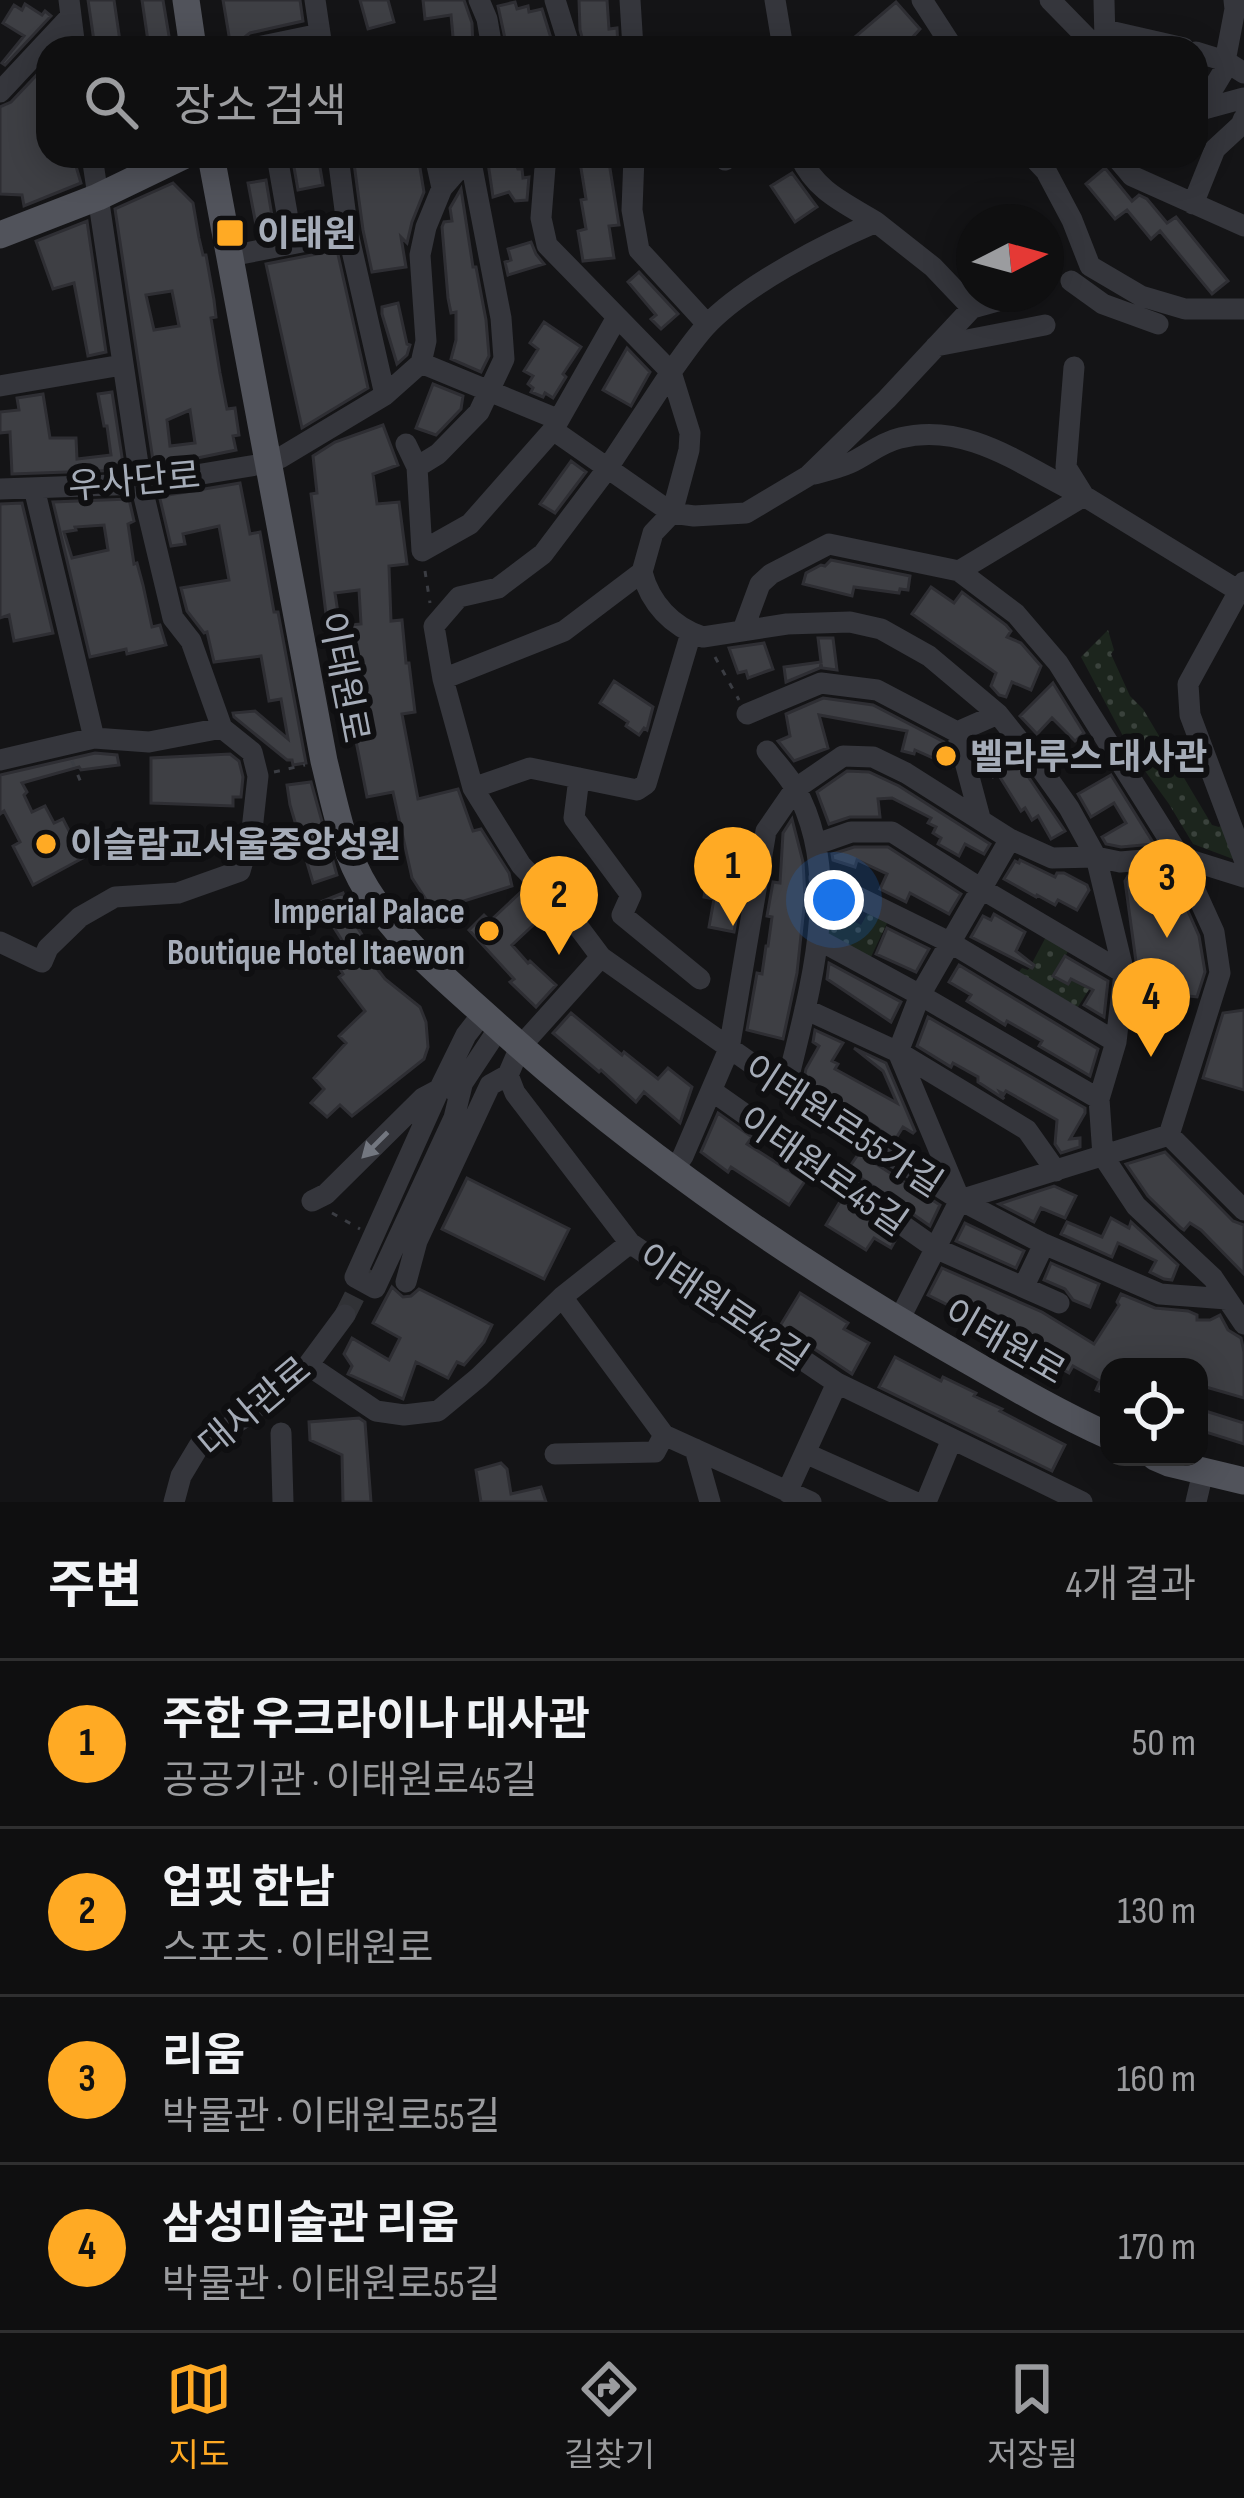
<!DOCTYPE html>
<html lang="ko">
<meta charset="utf-8">
<style>
:root{--surface:#0f0f10;--page:#1d1d1e;--text:#f1f3f6;--muted:#9b9c9f;--line:#2f2f30;--accent:#ffaa24}
body{margin:0;font-family:"Sofia Sans Condensed","Noto Sans KR",sans-serif;background:var(--page);color:var(--text)}
.controls{position:absolute;right:36px;bottom:36px;display:grid;overflow:hidden;border-radius:24px;box-shadow:0 6px 30px #0003}
.controls button{width:108px;height:108px;display:grid;place-items:center;padding:0;border:0;border-bottom:3px solid var(--line);background:var(--surface);color:var(--text);font:60px sans-serif}
.compass{position:absolute;left:956px;top:204px;width:108px;height:108px;border-radius:50%;background:var(--surface);box-shadow:0 6px 30px #0003;rotate:84deg}
.you{position:absolute;left:834px;top:900px;width:42px;height:42px;margin:-30px;border:9px solid #fff;border-radius:50%;background:#1a73e8;box-shadow:0 0 0 18px #1a73e833}
.badge{display:grid;place-items:center;width:78px;height:78px;border-radius:50%;background:var(--accent);color:#111;font-size:39px;font-weight:700}
.pin{position:absolute;translate:-50% -99px;filter:drop-shadow(0 3px 6px #0008)}
.pin::after{content:'';position:absolute;top:63px;width:42px;height:36px;background:inherit;clip-path:polygon(0 0,100% 0,50% 100%)}
.list{margin:0;padding:0;list-style:none}
h2{display:flex;justify-content:space-between;align-items:center;height:156px;margin:0;padding:0 48px;font-size:51px}
h2 small{font-size:39px;font-weight:400;color:var(--muted)}
.list li{display:grid;grid-template-columns:78px 1fr auto;gap:36px;align-items:center;box-sizing:border-box;height:168px;padding:0 48px;border-top:3px solid var(--line)}
.list b{display:block;font-size:45px;white-space:nowrap}
.list p{margin:0;font-size:39px;white-space:nowrap;color:var(--muted)}
.list em{font-size:39px;font-style:normal;color:var(--muted)}
.icon{flex:none;width:66px;height:66px;fill:none;stroke:currentColor;stroke-width:2;stroke-linecap:round;stroke-linejoin:round}
.map{position:relative;flex:none;width:1244px;height:1502px;overflow:hidden}
.search{position:absolute;background:var(--surface);box-shadow:0 6px 30px #0003;left:36px;right:36px;top:36px;height:132px;display:flex;align-items:center;gap:30px;box-sizing:border-box;padding:0 42px;border-radius:36px;color:var(--muted);font-size:45px}
.sheet{height:828px;background:var(--surface)}
nav{display:flex;justify-content:space-around;align-items:center;box-sizing:border-box;height:168px;border-top:3px solid var(--line);background:var(--surface);font-size:33px;color:var(--muted)}
nav a{display:grid;justify-items:center;gap:6px}
nav .on{color:var(--accent)}
.map>svg:first-child{display:block}
</style>
<div class="map">
<svg width="1244" height="1502" viewBox="0 0 1244 1502">
<defs>
<pattern id="grass-dots" width="8" height="8" patternUnits="userSpaceOnUse" patternTransform="scale(3)"><rect width="8" height="8" fill="#1c251d"/><path d="M2 2h.1M6 6h.1" fill="none" stroke="#3a423c" stroke-width="1.8" stroke-linecap="round"/></pattern>
</defs>
<rect width="100%" height="100%" fill="#141416"/>
<!-- grass -->
<path fill="url(#grass-dots)" d="M1108,630L1114,650L1111,654L1130,696L1143,709L1212,825L1219,827L1226,822L1241,862L1193,844L1169,804L1132,753L1081,657Z
M825,906L861,925L871,907L890,917L870,959L824,935Z
M1048,933L1071,946L1054,977L1068,984L1071,979L1090,988L1076,1010L1016,975L1022,968L1028,970L1031,965Z"/>
<!-- building -->
<path fill="#3e3f44" stroke="#2e2e33" stroke-width="3" fill-rule="evenodd" d="M88,0H114L121,48H95Z
M142,0H163L171,48H149Z
M223,0H300L303,21L250,33L241,40L230,42Z
M360,0H388L394,22L368,29Z
M423,0H464L472,23L473,48H454L451,15L425,19Z
M579,0H607L609,29L617,28L618,48H585L580,30Z
M515,2L517,9L528,6L529,12L542,9L554,48H507L498,6Z
M896,2L920,29L903,48H842Z
M25,4L42,15L45,11L51,16L5,65L2,63L24,36L3,23L14,5L22,10Z
M48,63V156H73L81,183L24,206L22,195L0,194V107L11,102Z
M292,156H318L323,185L298,190Z
M353,156H418L424,192L412,222L407,243L401,237L406,267L372,272L363,230Z
M487,156H513L518,169H522L523,178L529,177L527,200L515,201L509,192L493,197Z
M579,156H608L619,225L609,226L614,258L583,261L578,231L586,229L581,200L586,199Z
M1105,168L1132,201L1139,195L1147,199L1167,223L1176,217L1228,281L1212,294L1160,231L1151,239L1127,210L1115,219L1086,184Z
M792,173L817,207L795,222L771,186Z
M266,180L272,216L277,224L257,230L248,183Z
M173,183L193,203L199,238L203,255H206L214,300L216,317L211,318L220,373L227,409L235,408L239,435L233,436L236,450L154,467L115,209ZM172,291L179,326L154,330L146,295ZM190,410L195,443L170,446L167,420Z
M461,189L473,267H476L486,320L489,356L481,372L451,359L456,340V312L451,313L448,298L442,227L444,222L452,221L450,208Z
M87,221L106,352L88,356L74,283L53,289L36,241Z
M531,242L536,254L544,264L508,275L505,262L511,260L508,249Z
M337,250L368,388L302,428L266,264Z
M639,272L678,314L661,329L651,319L656,315L628,282Z
M398,303L407,344L410,345L407,355L397,364L382,314V307Z
M544,322L581,347L563,374L566,377L553,398L545,393L543,397L531,392L533,388L528,384L533,376L524,371L538,349L530,343Z
M627,348L650,372L631,406L603,390Z
M433,384L463,396L461,409L436,435L416,428Z
M112,392L124,470L12,474L10,432L0,433V412L19,410L17,398L43,394L50,438H76L77,459L111,455L107,426H104L98,394Z
M383,425L398,465L373,474L377,504L399,502L407,564L389,566L391,621L402,620L406,663H409L415,712L402,714L418,799L458,789L473,831L481,829L509,873L512,886L451,905L454,913L438,918L412,878L393,792L367,797L354,731L346,652L331,654L311,494L317,493L313,456L335,442ZM359,590L361,624L340,626L335,593Z
M571,461L586,472L555,513L540,504Z
M240,483L250,534L260,532L274,612H278L306,763L293,765L292,760H287L234,717L233,713L255,711L288,739L281,699L269,701L261,656L214,662L207,632L204,633L187,611L181,588L229,580L219,526L183,534L185,544L171,546L160,499L162,496Z
M129,499L134,521L128,524L134,564L137,563L143,585L152,627L160,625L166,645L127,654L126,649L90,657L53,502ZM104,525L108,550L72,558L64,532L76,530L75,527Z
M22,503L53,633L14,641L9,615L0,618V504Z
M831,560L910,576L908,590L900,589L899,593L854,587L852,596L803,584L806,573L821,565L825,566Z
M931,587L954,603L962,592L1006,625L1011,631L1007,637L1021,643L1041,666L1031,690L1012,682L1006,697L999,695L991,686L996,673L912,614Z
M818,638H833L837,670L822,668L821,664L820,668L786,682L784,667L821,662Z
M764,643L773,669L748,678L746,671L738,673L729,648Z
M614,681L653,707L647,730L644,728L639,735L626,726L628,722L600,703Z
M1053,683L1084,733L1075,741L1052,718L1037,734L1020,716Z
M823,698L873,705L944,742L951,766L915,750L914,754L902,751L907,731L819,715L828,748L794,761L778,741L790,736L786,714Z
M997,737L1025,772L1065,831L1051,839L1038,816L1032,820L1025,808L1021,811L998,774L993,777L985,763L992,759L986,749Z
M95,753L117,755L119,765L81,770L79,767L22,783L27,792L24,795L32,812L45,806L54,823L63,819L83,858L33,885L13,846L20,842L4,811L0,814V775Z
M230,754L239,761L243,777L241,797H233V806L151,803V758Z
M847,771L869,772L899,786L990,844L984,854L965,844L959,856L938,844L941,838L933,833L936,827L928,823L931,818L892,798L878,799L880,817H850L829,824L817,792Z
M1111,775L1154,844L1121,847L1106,844L1102,837L1126,823L1114,803L1091,817L1078,794Z
M311,782L337,875L313,883L290,805L287,785Z
M792,819L803,862L805,898L797,973L783,1039L747,1030L757,973L762,974L766,946H768L772,917L767,916L773,882L780,883L783,833Z
M854,847H888L961,894L949,914L910,893L906,902L880,889L887,874L857,860L855,867L833,860L832,854Z
M1020,860L1055,877L1057,873H1064L1087,885L1089,890L1077,910L1058,900L1055,905L1037,895L1036,897L1004,879L1015,861L1019,863Z
M708,873L743,880L734,932L709,927L714,899L704,897Z
M1171,873L1199,936L1205,972L1197,997L1140,991L1125,881L1128,876Z
M522,891L544,915L512,945L528,963L530,961L556,985L536,1007L510,982L514,979L469,930L484,915L490,921Z
M343,893L356,925L371,949L365,953L385,979L420,1007L426,1022L428,1047L424,1059L352,1116L340,1105L327,1117L311,1103L324,1089L314,1078L346,1043L339,1036L365,1011L339,977L343,974L329,951L343,942L331,923L325,926L318,903Z
M994,914L1025,932L1016,951L1034,965L1032,968L971,937L983,916L991,920Z
M887,928L929,949L916,972L876,954Z
M1065,956L1108,981L1104,1017L1084,1005L1093,990L1071,979L1068,984L1053,976Z
M829,963L901,1002L891,1022L827,979Z
M959,965L1098,1049L1090,1076L1039,1046L1042,1041L1007,1021L1005,1025L967,1001L971,995L949,982Z
M1244,1010V1090L1203,1078L1223,1013Z
M571,1013L622,1055L624,1052L658,1079L668,1068L692,1087L680,1123L644,1092L636,1102L601,1070L599,1072L553,1033Z
M928,1017L1085,1108V1113L1070,1139L1080,1138V1147L1061,1153L1055,1144L1057,1120L1006,1091L1004,1094L1000,1092L1004,1099L978,1082V1077L953,1063L951,1067L917,1046Z
M815,1030L843,1043L832,1061L838,1064L835,1069L897,1103L883,1071L854,1048L886,1063L915,1131L913,1133L903,1127L895,1140L804,1079L806,1069L819,1046L813,1042Z
M718,1113L752,1137L747,1144L805,1181L789,1205L731,1167L728,1172L701,1152Z
M1165,1152L1233,1221L1244,1225V1274L1201,1230L1190,1223L1184,1230L1181,1228L1148,1196L1126,1164Z
M859,1153L940,1205L930,1226L848,1169Z
M467,1178L569,1229L544,1279L442,1229Z
M1054,1186L1076,1196L1065,1218L1041,1208L1034,1222L999,1204Z
M841,1200L896,1239L891,1248L874,1238L866,1250L826,1225Z
M1111,1218L1129,1228L1131,1222L1178,1265L1172,1280L1164,1279L1150,1272L1156,1261L1118,1243L1112,1257L1061,1234L1067,1222L1102,1237Z
M965,1223L1024,1251L1016,1268L956,1241Z
M1051,1263L1099,1284L1090,1307L1073,1300L1065,1289L1044,1280Z
M942,1268L1042,1312L1094,1344L1119,1305L1117,1302L1121,1294L1155,1308L1188,1311L1197,1315V1320H1210L1220,1315L1228,1330L1241,1338L1244,1352V1398L1199,1385V1367H1109V1395L1096,1390L1100,1381L1073,1366L1069,1373L1037,1355L1041,1348L1004,1328L1008,1321L974,1304L968,1315L928,1295Z
M392,1287L403,1297L411,1296L419,1289L492,1325L484,1342L464,1365L457,1362L448,1378L416,1362L403,1399L348,1374L352,1366L344,1354L352,1338L389,1360L400,1338L373,1323Z
M800,1293L848,1323L844,1329L869,1343L852,1374L780,1326Z
M895,1357L941,1381L943,1377L976,1393L974,1396L1002,1409L1000,1411L1065,1445L1052,1471L879,1387Z
M1199,1409L1244,1423V1444L1199,1430Z
M359,1418L365,1422L371,1502H343L342,1455L310,1440L309,1422Z
M501,1463L507,1469L511,1494L541,1487L546,1502H481L476,1470Z"/>
<g fill="none" stroke-linecap="round" stroke-linejoin="round">
<!-- minor-tunnel -->
<path stroke="#313236" stroke-width="21" stroke-dasharray="21 10" stroke-linecap="butt" d="M345,1315L369,1267"/>
<!-- path -->
<path stroke="#3b3d43" stroke-width="3" stroke-dasharray="6 9" stroke-linecap="butt" d="M425,571L430,603
M715,657L739,700
M72,761L82,785
M274,772L305,765
M332,1213L360,1229"/>
<!-- minor -->
<path stroke="#35363c" stroke-width="21" d="M69,0L75,48
M315,0L322,47
M479,0L487,19L492,48
M555,0L570,48
M630,0L633,48
M775,0L783,48
M922,0L953,48
M1050,0L1097,48
M1104,0L1105,41
M1105,30L1184,48
M253,48L320,34
M1196,52L1225,61L1244,73
M0,92L71,16
M1196,110H1200L1223,72L1235,9L1234,0
M1200,110L1244,98
M277,156L287,213
M338,156L348,233
M435,156L442,188
M542,156L545,167L541,218L547,245L671,372C682,357 693,340 706,326C743,286 825,244 876,222L933,267L972,308L1023,294
M634,156L632,210L639,250L707,324
M724,156L725,160
M800,156C815,191 845,203 876,222
M1032,156L1046,171L1072,220L1090,266L1141,296L1185,309H1244
M1115,156L1132,176L1244,226
M1193,204L1215,149L1241,125L1244,118
M230,256L348,233L385,395
M1071,281L1103,304L1158,324
M936,346L1045,325
M421,363L557,419
M1074,367L1066,467L1084,496L1239,591
M671,372L607,469L543,554L498,588L459,597L434,626L443,679L473,788L521,865L574,921L601,957L786,1088L960,1200L1044,1244L1160,1294L1227,1299
M0,386L122,365
M553,430L672,513L694,516L746,513L808,476L887,399L972,308
M406,444L417,467L422,551L470,524L553,430L616,319
M417,467L438,454L479,412L504,359L501,318L470,157
M814,474C826,471 839,468 850,463C867,455 882,442 900,438C969,421 1026,469 1084,496
M34,488L94,738
M0,489L141,484L256,465L280,458L385,395L421,363L426,341L420,255L426,227L442,188L470,156
M959,571L1084,496
M642,572C650,603 672,627 703,637L787,624L850,622L881,629L929,656L998,714L1037,763L1069,808L1096,857L1124,973L1116,1042L1099,1099L1103,1156L1136,1206L1213,1278L1244,1324
M1244,582L1188,684L1190,715L1244,859
M743,630L760,584L771,574L829,544L959,571L1016,614L1058,663L1180,857L1214,932L1220,973L1169,1135
M443,679L564,631L642,572L653,533L672,513L689,450L690,433L671,372
M747,714L821,683L877,690L957,732L998,714
M957,732L980,818
M767,751C776,763 788,775 795,788C846,878 808,995 786,1088
M0,760L94,738L149,742L222,728
M579,778L574,818L631,895L622,915L700,979
M473,788L530,768L637,790L646,784L691,633
M817,844L851,832H892L980,888L1124,973
M819,878L951,943L1116,1042
M819,940L920,995L1099,1099
M0,942L42,962L48,948L80,917L115,897L178,893L240,871L252,830L258,776L252,752L222,728L191,641L173,618L141,484L92,156
M601,957L520,1047L508,1075L515,1093L630,1243L837,1383L1082,1502
M805,1009L898,1052L1027,1130L1056,1171
M462,1085L454,1118L375,1288L355,1277L439,1090L466,1035L483,1013
M712,1091L935,1248L1059,1303
M456,1093L499,1028
M674,1169L683,1156L729,1049L766,831L795,789L843,756L873,757L906,773L1010,839L1052,858L1096,857L1120,862L1180,857L1244,877
M960,1200L1169,1135L1244,1210
M312,1201L326,1194L423,1098L438,1090
M406,1282L417,1241L490,1085L508,1075
M1024,1286L1044,1244
M562,1297L664,1435L811,1502
M899,1320L960,1200L898,1052L920,995L1010,839
M308,1365L376,1411L404,1415L438,1411L479,1377L562,1297L630,1243
M281,1433L283,1502
M695,1449L710,1502
M805,1453L915,1502
M555,1454L655,1452L664,1435
M787,1492L837,1383
M174,1502L181,1476L199,1446L245,1417L308,1365L345,1315
M926,1502L952,1439
M1196,1502L1203,1472"/>
<!-- major -->
<path stroke="#51535b" stroke-width="27" d="M186,0L193,48
M211,156L324,761C335,805 343,852 367,890C399,942 448,981 492,1021C629,1146 782,1253 941,1345C997,1377 1051,1410 1109,1436
M0,235L98,197L183,156
M1155,1457L1169,1463L1244,1481"/>
</g>
<!-- one-way arrows -->
<defs><path id="oneway-solid" d="M-6-.8H1V-3.2L6.5 0L1 3.2V.8H-6Z" transform="scale(3)"/></defs>
<use fill="#737780" href="#oneway-solid" transform="translate(375 1145) rotate(135)"/>
<!-- markers -->
<g fill="#ffaa24" stroke="#0f0f11" stroke-width="4.5">
<rect x="215" y="218" width="30" height="30" rx="6"/>
<circle cx="946" cy="756" r="12"/>
<circle cx="46" cy="844" r="12"/>
<circle cx="489" cy="931" r="12"/>
</g>
<g text-anchor="middle" stroke-width="12" stroke-linejoin="round" paint-order="stroke">
<!-- poi labels -->
<g font-size="36" font-weight="bold" fill="#a5acb8" stroke="#0f0f11" text-anchor="start">
<text x="257" y="246">이태원</text>
<text x="970" y="769">벨라루스 대사관</text>
<text x="70" y="857">이슬람교서울중앙성원</text>
<text x="465" y="923" text-anchor="end">Imperial Palace<tspan x="465" dy="41">Boutique Hotel Itaewon</tspan></text>
</g>
<!-- street labels -->
<g font-size="36" fill="#a5acb8" stroke="#0f0f11">
<text transform="translate(134 480) rotate(-5)" y="13">우사단로</text>
<text transform="translate(345 677) rotate(79)" y="13">이태원로</text>
<text transform="translate(844 1125) rotate(33)" y="13">이태원로55가길</text>
<text transform="translate(824 1170) rotate(35)" y="13">이태원로45길</text>
<text transform="translate(724 1306) rotate(34)" y="13">이태원로42길</text>
<text transform="translate(1005 1341) rotate(30)" y="13">이태원로</text>
<text transform="translate(254 1406) rotate(-40)" y="13">대사관로</text>
</g>
</g>
</svg>
<div class="controls">
<button><svg class="icon" aria-label="locate" viewBox="0 0 24 24"><circle cx="12" cy="12" r="6"/><path d="M12 2v4M12 18v4M2 12h4M18 12h4"/></svg></button>
</div>
<svg class="compass" viewBox="-18 -18 36 36"><path d="M0-13l5 13h-10z" fill="#e53935"/><path d="M0 13l5-13h-10z" fill="#9b9c9f"/></svg>
<div class="you"></div>
<div class="pin badge" style="left:733px;top:926px">1</div>
<div class="pin badge" style="left:559px;top:955px">2</div>
<div class="pin badge" style="left:1167px;top:938px">3</div>
<div class="pin badge" style="left:1151px;top:1057px">4</div>
<div class="search"><svg class="icon" aria-label="search" viewBox="0 0 24 24"><circle cx="10" cy="10" r="6"/><path d="M15 15l6 6"/></svg>장소 검색</div>
</div>
<section class="sheet">
<h2>주변<small>4개 결과</small></h2>
<ul class="list">
<li><span class="badge">1</span><div><b>주한 우크라이나 대사관</b><p>공공기관 · 이태원로45길</p></div><em>50 m</em></li>
<li><span class="badge">2</span><div><b>업핏 한남</b><p>스포츠 · 이태원로</p></div><em>130 m</em></li>
<li><span class="badge">3</span><div><b>리움</b><p>박물관 · 이태원로55길</p></div><em>160 m</em></li>
<li><span class="badge">4</span><div><b>삼성미술관 리움</b><p>박물관 · 이태원로55길</p></div><em>170 m</em></li>
</ul>
</section>
<nav>
<a class="on"><svg class="icon" aria-label="map" viewBox="0 0 24 24"><path d="M3 6l6-2 6 2 6-2v14l-6 2-6-2-6 2zM9 4v14M15 6v14"/></svg>지도</a>
<a><svg class="icon" aria-label="directions" viewBox="0 0 24 24"><path d="M12 3l9 9-9 9-9-9zM9 14v-3h6M13 9l2 2-2 2"/></svg>길찾기</a>
<a><svg class="icon" aria-label="saved" viewBox="0 0 24 24"><path d="M7 4h10v16l-5-4-5 4z"/></svg>저장됨</a>
</nav>
